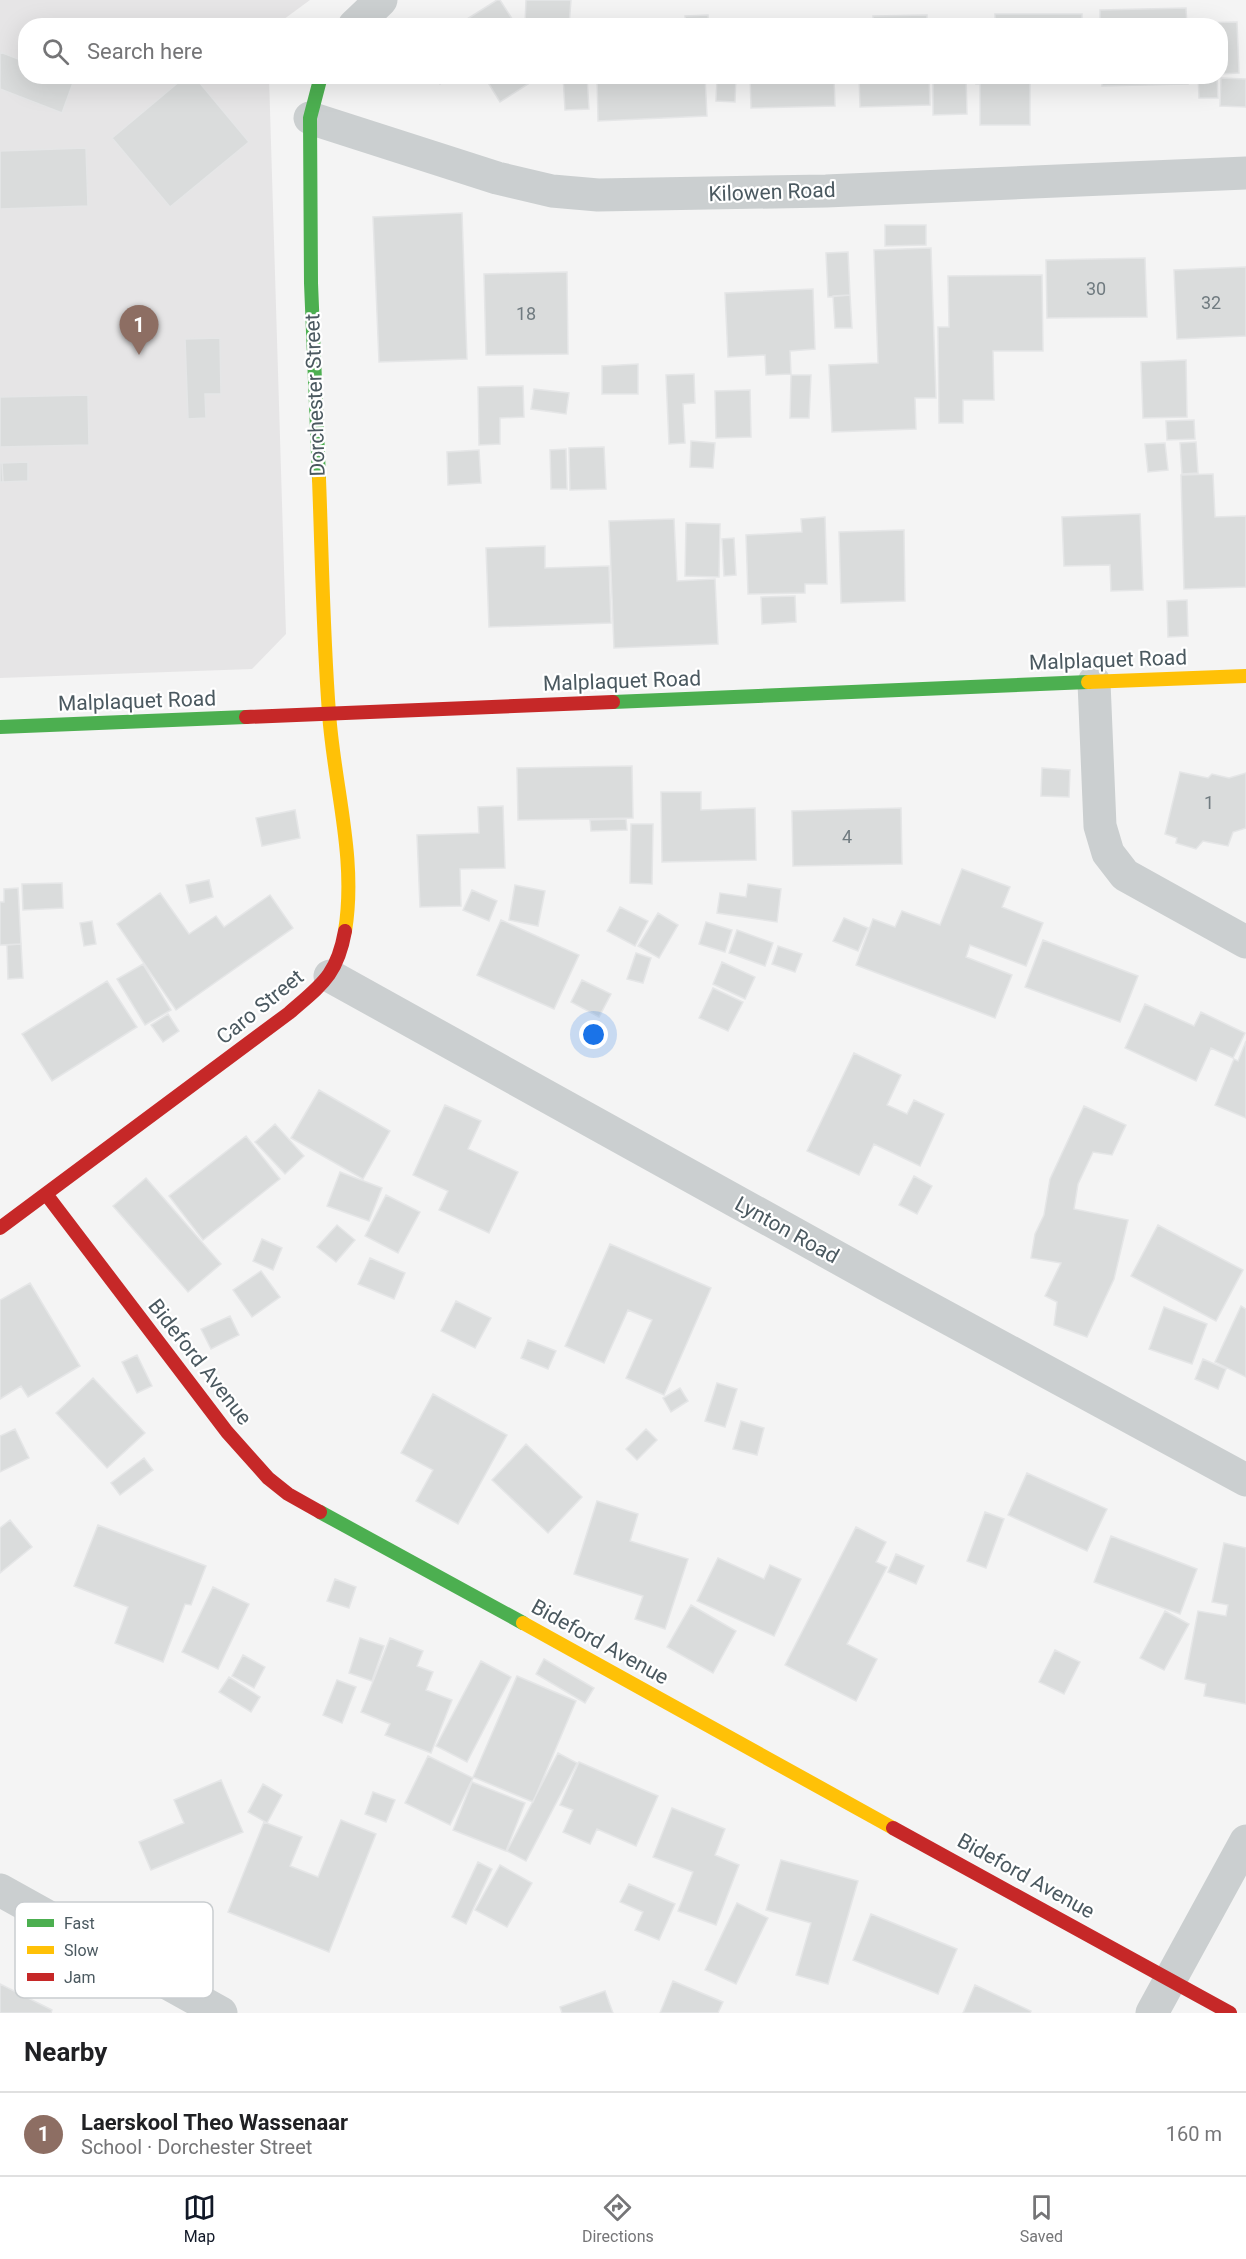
<!DOCTYPE html>
<meta charset="utf-8">
<style>
:root{--surface:#fff;--page:#f2f2f2;--text:#202124;--muted:#757577;--line:#e0e0e0;--accent:#111827}
body{margin:0;font-family:Roboto,sans-serif;background:var(--page);color:var(--text)}
.you{position:absolute;left:594px;top:1035px;width:21px;height:21px;margin:-15px;border:4px solid #fff;border-radius:50%;background:#1a73e8;box-shadow:0 0 0 9px #1a73e833}
.badge{display:grid;place-items:center;width:39px;height:39px;border-radius:50%;background:var(--accent);color:#fff;font-size:20px;font-weight:700}
.pin{position:absolute;translate:-50% -50px;filter:drop-shadow(0 2px 3px #0008)}
.pin::after{content:'';position:absolute;top:32px;width:21px;height:18px;background:inherit;clip-path:polygon(0 0,100% 0,50% 100%)}
.list{margin:0;padding:0;list-style:none}
h2{display:flex;justify-content:space-between;align-items:center;height:78px;margin:0;padding:0 24px;font-size:26px}
h2 small{font-size:20px;font-weight:400;color:var(--muted)}
.list li{display:grid;grid-template-columns:39px 1fr auto;gap:18px;align-items:center;box-sizing:border-box;height:84px;padding:0 24px;border-top:2px solid var(--line)}
.list b{display:block;font-size:22px;white-space:nowrap}
.list p{margin:0;font-size:20px;white-space:nowrap;color:var(--muted)}
.list em{font-size:20px;font-style:normal;color:var(--muted)}
.icon{flex:none;width:33px;height:33px;fill:none;stroke:currentColor;stroke-width:2;stroke-linecap:round;stroke-linejoin:round}
.map{position:relative;flex:none;width:1246px;height:2013px;overflow:hidden}
.search{position:absolute;background:var(--surface);box-shadow:0 6px 24px #0002;left:18px;right:18px;top:18px;height:66px;display:flex;align-items:center;gap:15px;box-sizing:border-box;padding:0 21px;border-radius:24px;color:var(--muted);font-size:22px}
.sheet{height:162px;background:var(--surface)}
nav{display:flex;justify-content:space-around;align-items:center;box-sizing:border-box;height:84px;border-top:2px solid var(--line);background:var(--surface);font-size:16px;color:var(--muted)}
nav a{display:grid;justify-items:center;gap:3px}
nav .on{color:var(--accent)}
.map>svg:first-child{display:block}
</style>
<div class="map">
<svg width="1246" height="2013" viewBox="0 0 1246 2013">
<rect width="100%" height="100%" fill="#f4f4f4"/>
<!-- education -->
<path fill="#e6e5e6" d="M0,0H310L276,25L26,26V76L269,77L286,634L252,669L0,678Z"/>
<!-- building -->
<path fill="#dadcdc" stroke="#e5e6e7" stroke-width="1.5" d="M497,0H500L516,25L456,26Z
M526,0H571L569,26L525,24Z
M1186,8L1187,26H1100V10Z
M995,14H1082V26H995Z
M708,15L709,26H686L685,16Z
M927,15V26H873V16Z
M1237,22L1239,73L1220,74V26L1196,23Z
M0,52L26,62V76H64L74,80L62,113L0,89Z
M186,76H194L249,142L170,207L112,138Z
M436,76H452L440,84Z
M484,76H523L528,84L500,102Z
M563,76H587L589,109L565,110Z
M597,76H705L707,116L598,121Z
M717,76H736L735,102L716,101Z
M750,76H834L835,106L751,108Z
M859,76H929L930,105L860,107Z
M933,76H966L967,114L933,115Z
M976,76H1030V125H980V84H976Z
M1102,76H1188V84L1102,86Z
M1198,76H1217L1218,98H1199Z
M1221,78L1246,79V107L1220,106Z
M86,148L88,206L0,209V151Z
M462,213L467,359L379,362L373,217Z
M885,225H926V245L885,246Z
M931,248L936,398H915L916,429L832,432L829,365L878,363L874,250Z
M848,252L850,295L828,297L826,253Z
M1145,258L1147,317L1047,318L1046,260Z
M1246,267V336L1177,339L1174,270Z
M567,272L568,354L486,355L484,274Z
M1042,275L1043,351H993L994,400H963V423H939L938,327H949L948,276Z
M813,289L815,349L790,351L791,374L766,375L765,355L728,357L725,293Z
M850,295L852,328H835L833,296Z
M220,338L221,394H205L206,418L188,419L185,339Z
M1186,360L1187,417L1143,418L1141,362Z
M638,364V394H602V366Z
M694,374L695,403L683,404L685,443L669,444L666,375Z
M791,375H811L809,418H790Z
M523,386L524,417L500,418V444L479,445L478,387Z
M534,389L569,393L566,414L531,409Z
M750,390L751,437L716,438L715,391Z
M88,395L89,445L0,447V397Z
M1194,420L1195,439L1167,440L1166,421Z
M691,441L715,443L713,468L690,467Z
M1196,442L1198,473L1182,474L1180,443Z
M1165,443L1168,470L1148,472L1145,444Z
M604,447L606,489L570,490L569,448Z
M566,449L567,489H551L550,450Z
M479,450L481,483L448,485L447,452Z
M28,462V481L3,482L2,463Z
M0,463H2L3,482H0Z
M1213,474L1215,517L1246,516V587L1184,589L1181,475Z
M1140,514L1143,590L1111,591L1110,565L1064,566L1062,517Z
M825,517L827,584H805V593L748,594L746,535L802,532L801,519Z
M674,519L677,581L715,579L718,644L614,648L609,521Z
M686,523L720,524L719,577L685,576Z
M904,530L905,601L841,603L839,532Z
M734,538L736,575L724,576L722,539Z
M545,546V568L609,566L611,623L489,627L486,548Z
M795,596L796,622L762,624L761,597Z
M1187,600L1188,636L1168,637L1167,601Z
M632,766L633,818L518,820L517,768Z
M1042,768L1070,770L1069,797L1041,796Z
M1180,772L1208,778L1212,774L1229,778L1246,773V828L1233,832L1228,846L1203,841L1196,849L1176,843L1177,838L1165,834Z
M661,792H701V810L755,808L756,860L662,862Z
M503,806L505,868L460,869L461,906L420,907L417,835L479,833L478,807Z
M901,808L902,864L793,866L792,811Z
M295,810L300,838L262,846L256,818Z
M626,819L627,830L591,831L590,820Z
M631,824H653L652,884L630,883Z
M962,869L1010,887L1002,907L1043,923L1026,966L970,945L966,957L1012,975L995,1018L856,965L873,919L895,927L902,911L940,925Z
M209,880L213,897L190,903L186,885Z
M62,883L63,908L23,910L22,884Z
M748,884L781,889L777,922L717,913L720,893L746,897Z
M515,885L545,891L538,926L509,920Z
M18,888L21,944L0,945V902H4V889Z
M472,890L497,901L489,921L463,910Z
M160,893L189,934L216,916L224,927L270,895L293,928L176,1010L117,924Z
M620,907L648,921L635,946L607,931Z
M658,913L678,925L659,958L638,946Z
M844,918L868,928L858,951L833,941Z
M501,920L579,955L554,1009L477,975Z
M92,921L96,944L84,946L80,923Z
M706,922L732,930L725,952L699,944Z
M737,930L773,943L765,966L729,953Z
M1043,940L1138,976L1120,1022L1025,987Z
M21,944L23,978L8,979L7,945Z
M778,946L802,954L795,972L772,964Z
M636,953L651,958L643,983L627,979Z
M722,962L755,977L745,999L713,984Z
M143,964L171,1010L145,1025L117,979Z
M582,980L611,994L599,1017L571,1002Z
M107,981L137,1027L52,1081L22,1034Z
M713,988L743,1002L728,1031L699,1018Z
M1145,1004L1194,1026L1201,1012L1245,1033L1233,1058L1211,1048L1196,1081L1125,1048Z
M168,1014L179,1031L163,1042L151,1025Z
M1246,1041V1118L1215,1105L1234,1059L1238,1061Z
M854,1053L901,1075L887,1105L907,1114L914,1100L944,1114L920,1166L874,1144L859,1175L807,1151Z
M319,1090L390,1131L363,1179L291,1138Z
M445,1105L481,1121L468,1149L518,1172L489,1233L439,1210L448,1191L413,1175Z
M1084,1106L1126,1125L1112,1155L1093,1152L1078,1184L1074,1209L1128,1220L1114,1279L1087,1337L1054,1325L1057,1302L1045,1296L1061,1263L1031,1258L1035,1234L1044,1215L1050,1179Z
M275,1124L304,1156L285,1174L255,1142Z
M246,1136L280,1179L203,1240L169,1196Z
M340,1172L382,1188L369,1221L327,1206Z
M914,1176L932,1186L917,1214L899,1205Z
M146,1178L221,1264L188,1292L113,1206Z
M386,1195L420,1212L398,1253L365,1236Z
M337,1225L355,1240L336,1262L317,1247Z
M1158,1225L1243,1270L1216,1321L1131,1276Z
M262,1239L282,1248L273,1270L253,1261Z
M610,1244L711,1288L664,1395L626,1378L652,1320L628,1310L604,1363L565,1346Z
M370,1258L405,1273L394,1299L358,1284Z
M261,1271L280,1297L252,1317L233,1290Z
M30,1283L80,1366L28,1397L21,1386L0,1399V1300Z
M456,1301L491,1318L475,1348L441,1331Z
M1241,1306L1246,1309V1377L1215,1362Z
M1164,1307L1207,1324L1192,1364L1149,1349Z
M230,1316L239,1335L211,1349L201,1329Z
M528,1340L556,1351L548,1369L521,1358Z
M137,1355L152,1386L137,1393L122,1362Z
M1203,1359L1226,1369L1218,1389L1195,1379Z
M93,1378L145,1433L107,1468L56,1413Z
M717,1383L737,1389L725,1427L705,1421Z
M680,1388L688,1401L671,1412L663,1398Z
M433,1394L507,1435L458,1524L416,1501L433,1470L401,1453Z
M741,1421L764,1428L757,1455L733,1449Z
M15,1429L29,1458L0,1472V1436Z
M646,1429L657,1440L637,1460L626,1449Z
M526,1444L582,1497L548,1533L492,1480Z
M144,1458L153,1470L120,1495L111,1483Z
M1027,1473L1107,1509L1087,1551L1008,1515Z
M597,1501L638,1514L630,1541L688,1559L665,1629L635,1619L643,1596L574,1574Z
M985,1512L1004,1519L986,1568L967,1561Z
M10,1520L32,1547L0,1573V1528Z
M98,1525L206,1566L191,1605L185,1604L163,1662L115,1643L128,1607L74,1586Z
M856,1527L886,1542L876,1562L887,1567L847,1644L877,1659L856,1701L785,1665Z
M1111,1536L1197,1569L1180,1614L1094,1582Z
M1224,1543L1246,1548V1704L1204,1696L1206,1684L1185,1679L1198,1611L1226,1616L1228,1605L1212,1602Z
M896,1554L924,1566L916,1584L888,1572Z
M718,1558L764,1579L770,1565L801,1579L774,1636L697,1601Z
M335,1579L356,1587L349,1608L327,1601Z
M213,1587L249,1604L218,1669L182,1652Z
M691,1605L736,1631L713,1673L667,1647Z
M1165,1611L1189,1624L1164,1670L1140,1658Z
M360,1638L384,1646L372,1681L349,1673Z
M390,1638L423,1651L417,1666L433,1672L426,1690L452,1700L431,1753L385,1735L390,1724L361,1712Z
M1055,1650L1080,1662L1064,1694L1039,1682Z
M243,1655L265,1667L254,1688L232,1676Z
M544,1659L594,1688L585,1703L536,1674Z
M481,1661L511,1677L467,1762L436,1746Z
M517,1676L576,1701L533,1802L473,1777Z
M229,1677L260,1697L251,1712L219,1692Z
M337,1680L356,1687L342,1723L323,1715Z
M558,1753L577,1763L526,1861L507,1851Z
M428,1756L473,1778L450,1825L405,1803Z
M579,1762L658,1796L636,1846L597,1829L590,1844L563,1832L573,1810L560,1805Z
M221,1780L243,1832L151,1870L139,1842L184,1823L174,1800Z
M472,1782L525,1803L506,1851L453,1830Z
M263,1784L282,1795L267,1823L248,1812Z
M373,1792L395,1800L386,1822L365,1814Z
M672,1808L725,1829L715,1855L739,1865L716,1925L678,1911L693,1872L653,1857Z
M341,1820L376,1834L329,1952L228,1912L264,1822L302,1837L290,1866L318,1877Z
M781,1860L858,1881L828,1984L796,1975L811,1923L766,1910Z
M478,1862L492,1869L466,1924L452,1917Z
M500,1865L532,1883L507,1927L475,1910Z
M629,1884L675,1904L659,1940L635,1930L643,1912L620,1902Z
M737,1903L768,1918L736,1984L705,1970Z
M871,1914L957,1949L938,1994L853,1960Z
M673,1981L723,2002L718,2013H660Z
M0,1984L52,2010L51,2013H0Z
M975,1985L1031,2011L1030,2013H963Z
M605,1991L613,2013H562L560,2007Z"/>
<g fill="none" stroke-linecap="round" stroke-linejoin="round">
<!-- street -->
<path stroke="#cbcfd0" stroke-width="33" d="M354,26L381,0
M310,118L497,178L552,191L598,195L826,191L1246,173
M1094,682L1100,826L1108,853L1125,875L1246,942
M330,976L885,1284L1246,1480
M0,1890L221,2013
M1152,2013L1246,1841"/>
<!-- fast -->
<path stroke="#4caf50" stroke-width="14" d="M319,479L311,283L310,118L321,76
M613,702L1088,682
M0,727L246,717
M320,1512L523,1623"/>
<!-- slow -->
<path stroke="#ffc107" stroke-width="14" d="M319,479C322,557 323,635 329,713C334,786 357,858 345,931
M1088,682L1246,676
M523,1623L893,1828"/>
<!-- jam -->
<path stroke="#c62828" stroke-width="14" d="M246,717L613,702
M46,1194L227,1432L268,1478L288,1494L320,1512
M0,1228L289,1013C321,985 337,976 345,931
M893,1828L1230,2013"/>
</g>
<g text-anchor="middle" stroke-width="4.5" stroke-linejoin="round" paint-order="stroke">
<!-- number labels -->
<g font-size="18" fill="#707b80">
<text x="1096" y="295">30</text>
<text x="1211" y="309">32</text>
<text x="526" y="320">18</text>
<text x="1209" y="809">1</text>
<text x="847" y="843">4</text>
</g>
<!-- street labels -->
<g font-size="21" fill="#4b5960" stroke="#fff">
<text transform="translate(772 192) rotate(-2)" y="7">Kilowen Road</text>
<text transform="translate(315 395) rotate(-92)" y="7">Dorchester Street</text>
<text transform="translate(1108 660) rotate(-2)" y="7">Malplaquet Road</text>
<text transform="translate(622 681) rotate(-2)" y="7">Malplaquet Road</text>
<text transform="translate(137 701) rotate(-2)" y="7">Malplaquet Road</text>
<text transform="translate(260 1007) rotate(-39)" y="7">Caro Street</text>
<text transform="translate(787 1230) rotate(29)" y="7">Lynton Road</text>
<text transform="translate(200 1362) rotate(52)" y="7">Bideford Avenue</text>
<text transform="translate(600 1642) rotate(29)" y="7">Bideford Avenue</text>
<text transform="translate(1026 1876) rotate(29)" y="7">Bideford Avenue</text>
</g>
</g>
<!-- legend -->
<rect x="15" y="1902" width="198" height="96" rx="9" fill="#fff" stroke="#c9cdcf" stroke-width="1.5"/>
<rect x="27" y="1919" width="27" height="8" fill="#4caf50"/>
<rect x="27" y="1946" width="27" height="8" fill="#ffc107"/>
<rect x="27" y="1973" width="27" height="8" fill="#c62828"/>
<g font-size="16" fill="#4b5960">
<text x="64" y="1929">Fast</text>
<text x="64" y="1956">Slow</text>
<text x="64" y="1983">Jam</text>
</g>
</svg>
<div class="you"></div>
<div class="pin badge" style="left:139px;top:355px;background:#8d6e63">1</div>
<div class="search"><svg class="icon" aria-label="search" viewBox="0 0 24 24"><circle cx="10" cy="10" r="6"/><path d="M15 15l6 6"/></svg>Search here</div>
</div>
<section class="sheet">
<h2>Nearby<small></small></h2>
<ul class="list">
<li><span class="badge" style="background:#8d6e63">1</span><div><b>Laerskool Theo Wassenaar</b><p>School · Dorchester Street</p></div><em>160 m</em></li>
</ul>
</section>
<nav>
<a class="on"><svg class="icon" aria-label="map" viewBox="0 0 24 24"><path d="M3 6l6-2 6 2 6-2v14l-6 2-6-2-6 2zM9 4v14M15 6v14"/></svg>Map</a>
<a><svg class="icon" aria-label="directions" viewBox="0 0 24 24"><path d="M12 3l9 9-9 9-9-9zM9 14v-3h6M13 9l2 2-2 2"/></svg>Directions</a>
<a><svg class="icon" aria-label="saved" viewBox="0 0 24 24"><path d="M7 4h10v16l-5-4-5 4z"/></svg>Saved</a>
</nav>
